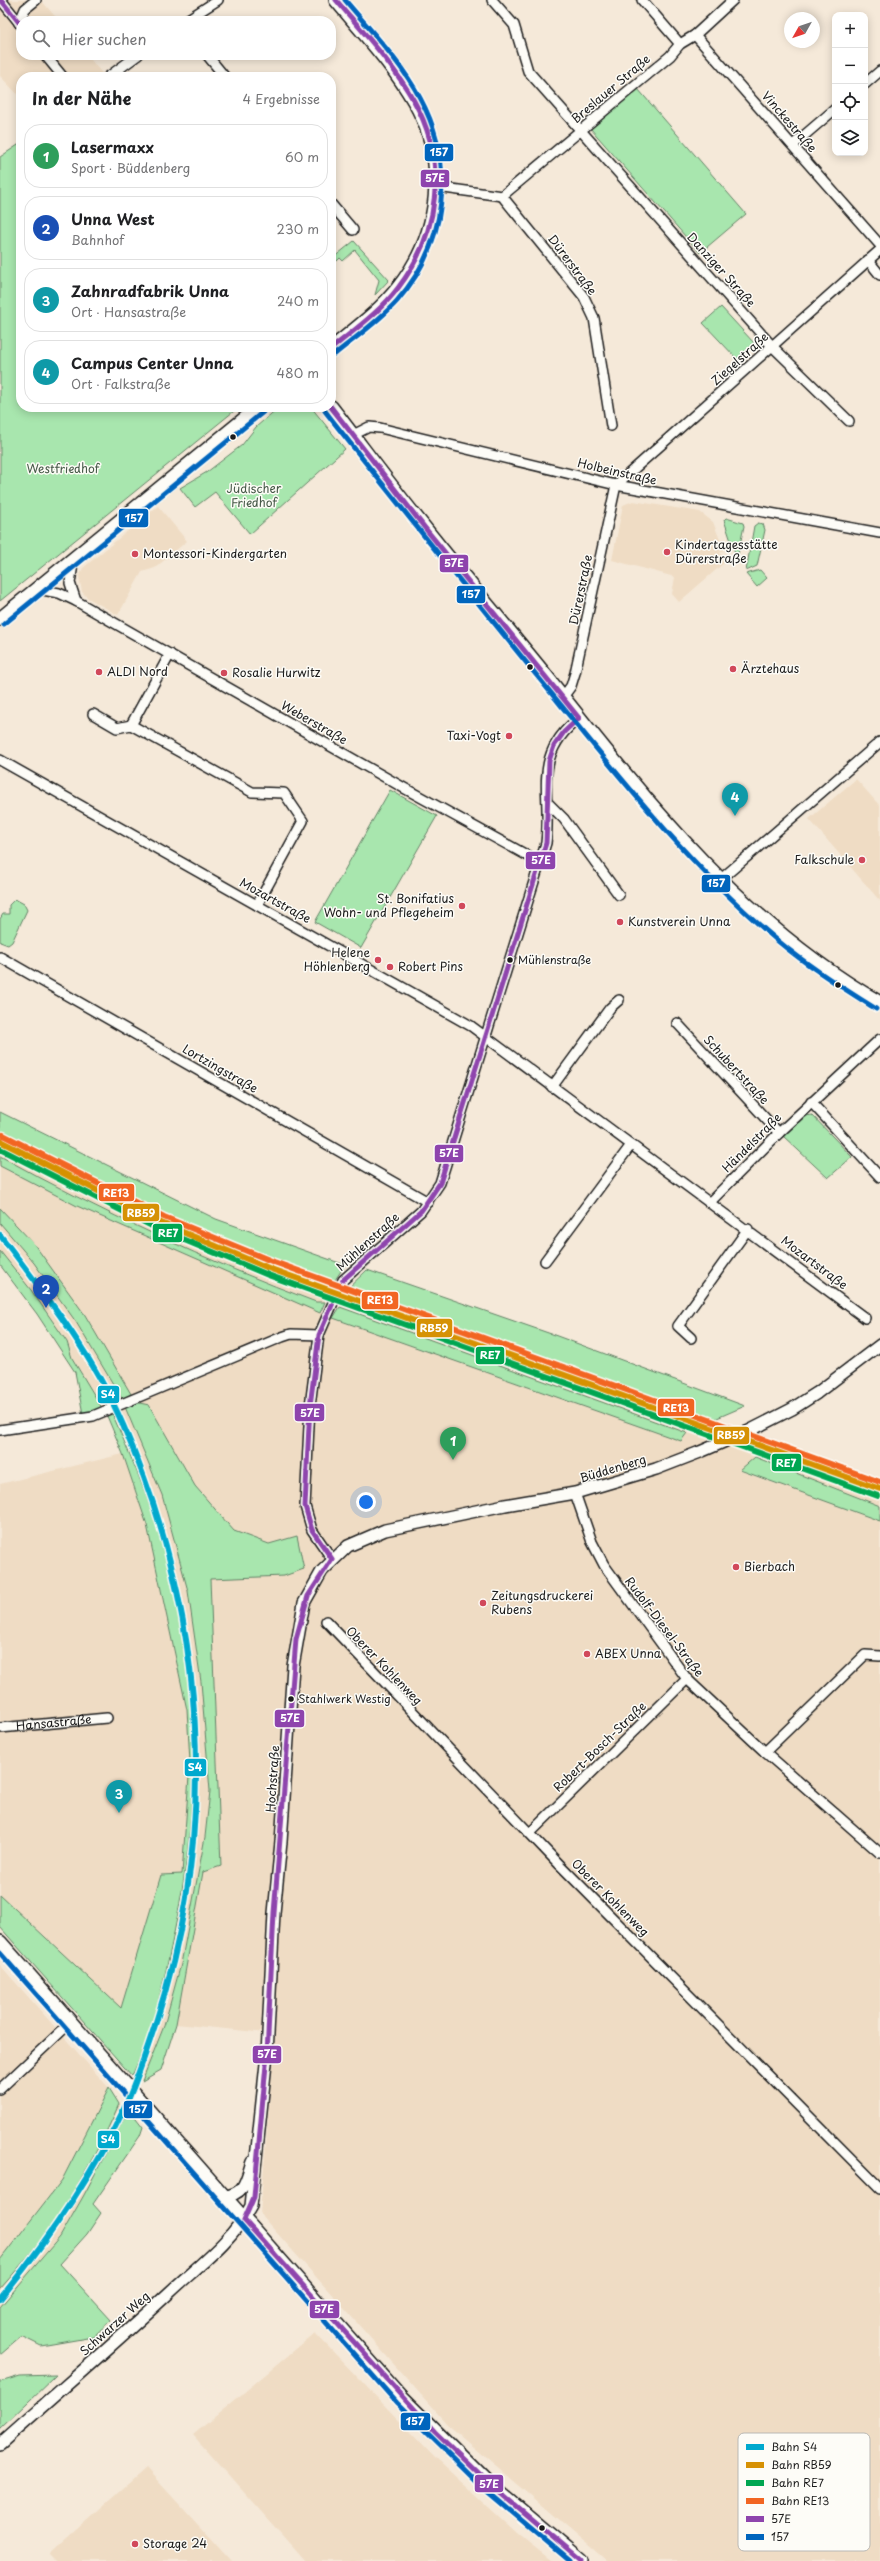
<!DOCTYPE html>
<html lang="de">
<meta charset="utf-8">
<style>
:root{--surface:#fff;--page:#f6f6f6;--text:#202124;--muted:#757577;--line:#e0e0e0;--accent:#1a73e8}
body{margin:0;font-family:"Playpen Sans",sans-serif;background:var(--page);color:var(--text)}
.controls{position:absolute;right:12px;top:12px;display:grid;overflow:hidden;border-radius:8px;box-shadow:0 2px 10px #0003}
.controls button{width:36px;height:36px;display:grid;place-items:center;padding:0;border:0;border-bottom:1px solid var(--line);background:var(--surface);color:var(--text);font:20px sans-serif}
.compass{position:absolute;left:784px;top:12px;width:36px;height:36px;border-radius:50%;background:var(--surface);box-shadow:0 2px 10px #0003;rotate:230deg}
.you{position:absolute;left:366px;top:1502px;width:14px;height:14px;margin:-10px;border:3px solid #fff;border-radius:50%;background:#1a73e8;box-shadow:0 0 0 6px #1a73e833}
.badge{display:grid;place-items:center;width:26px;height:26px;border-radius:50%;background:var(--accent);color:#fff;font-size:13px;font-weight:700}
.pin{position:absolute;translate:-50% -33px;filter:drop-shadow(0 1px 2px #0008)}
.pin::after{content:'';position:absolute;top:21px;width:14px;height:12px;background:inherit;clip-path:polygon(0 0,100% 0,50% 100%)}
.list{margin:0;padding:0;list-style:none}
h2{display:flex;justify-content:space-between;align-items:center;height:52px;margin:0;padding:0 16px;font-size:17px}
h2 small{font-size:13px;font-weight:400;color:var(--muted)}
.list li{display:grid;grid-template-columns:26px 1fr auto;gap:12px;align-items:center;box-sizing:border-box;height:64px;margin:0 8px 8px;padding:0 8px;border:1px solid var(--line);border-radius:16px}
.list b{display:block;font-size:15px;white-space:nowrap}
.list p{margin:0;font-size:13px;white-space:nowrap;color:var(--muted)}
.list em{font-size:13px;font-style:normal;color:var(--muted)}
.icon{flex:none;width:22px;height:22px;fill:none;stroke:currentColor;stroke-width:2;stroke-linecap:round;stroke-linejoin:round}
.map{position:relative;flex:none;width:880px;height:2561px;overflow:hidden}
.search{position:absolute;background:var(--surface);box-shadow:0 2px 10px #0003;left:16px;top:16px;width:320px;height:44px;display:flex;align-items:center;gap:10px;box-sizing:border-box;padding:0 14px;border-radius:16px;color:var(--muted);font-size:15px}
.panel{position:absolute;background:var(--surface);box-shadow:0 2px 10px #0003;left:16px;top:72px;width:320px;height:340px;border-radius:16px}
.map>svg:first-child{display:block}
</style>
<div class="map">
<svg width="880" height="2561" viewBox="0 0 880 2561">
<rect width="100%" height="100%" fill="#f5e9d9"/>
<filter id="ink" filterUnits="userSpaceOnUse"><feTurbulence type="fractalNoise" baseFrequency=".025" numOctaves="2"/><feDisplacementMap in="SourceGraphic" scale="8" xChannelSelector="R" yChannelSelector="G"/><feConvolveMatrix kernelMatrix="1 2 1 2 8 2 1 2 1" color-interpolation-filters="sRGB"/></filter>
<g filter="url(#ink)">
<!-- built -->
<path fill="#efdcc4" d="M0,0H41L59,21H21V55H87L105,77H21V98L0,76Z
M633,501L700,512L713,522L724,550L720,553L724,563L679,602L672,594L675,577L612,560L623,505Z
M158,506L187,541L155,568L142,572L118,615L88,598L82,592L79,576L83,568Z
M856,779L880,806V901L809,819Z
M0,1132L223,1242L321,1280L331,1286L325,1302H316L207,1259L118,1218L30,1174L0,1156Z
M0,1166L77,1206L333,1318L681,1441L687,1433L340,1307L345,1291L424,1317L710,1421L688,1433L755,1457L781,1446L880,1481V1506L755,1457L741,1471L880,1521V2561H608L447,2424L260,2214L275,2034L176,2024L203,1872L221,1865L210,1579L284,1576L304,1569L297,1536L269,1544L234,1531L195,1486L149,1405L135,1402L85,1315L34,1244L0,1208Z
M0,1223L34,1263L76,1322L122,1399L102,1408L72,1358L67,1342L31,1290L0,1251Z
M125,1407L162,1495L188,1591L201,1682L210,1791L205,1837L181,1964L164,2026L142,2081L132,2076L156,2010L170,1957L186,1875L194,1761L192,1706L142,1483L112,1413Z
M123,1454L147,1525L187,1710L190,1762L182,1874L161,1875L121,2009L0,1895V1484Z
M0,1965L109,2088L62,2180L0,2260Z
M119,2104L129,2109L84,2195L60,2237L0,2307V2289L47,2230L73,2190Z
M315,2333L434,2457L518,2534L552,2561H305L193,2435Z
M146,2468L231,2561H58L50,2553Z"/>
<!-- green -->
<path fill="#a8e6ae" stroke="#628165" d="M638,89L746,214L700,253L590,128Z
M21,143V407H239L0,601V157Z
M354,241L389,280L375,295L379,280L355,250L343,261L340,258L337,261L333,258Z
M721,307L754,343L737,359L703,323Z
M279,407H311L345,449L250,534L215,492L195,507L180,488L207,472L242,445L256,427Z
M726,518L743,523L744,526L738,554L735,553L724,520Z
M758,523L763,524L765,530L757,566L746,571L754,526Z
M760,570L767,578L757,587L746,574Z
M390,790L437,816L361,948L315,922Z
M15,899L24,904L27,910L12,942L8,945L0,942V919L3,914H9V905Z
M0,1112L216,1219L345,1265L331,1286C219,1244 110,1192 5,1135L0,1132Z
M812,1115L852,1157L828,1178L783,1136L805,1116Z
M0,1156C101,1212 207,1261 316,1302H325L320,1313L77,1206L0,1166Z
M0,1208L34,1244L85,1315L131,1394L122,1399L76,1322L34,1263L0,1223Z
M0,1251L31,1290L67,1342L72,1358L102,1408L83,1414L75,1372L37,1314L0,1265Z
M367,1270L557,1336L745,1406L710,1421L424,1317L345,1291Z
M340,1307L687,1433L681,1441L333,1318Z
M135,1402L149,1405L195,1486L234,1531L269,1544L297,1536L304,1569L284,1576L210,1579L221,1866L203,1872L176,2024L161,2070L142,2081L164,2026L181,1964L205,1837L210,1791L201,1682L188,1591L162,1495L125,1407Z
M112,1413C130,1455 149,1497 161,1541C198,1670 202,1798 175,1928C165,1978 153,2030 132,2076L0,1927V1895L121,2008L161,1875L182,1874L190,1762L187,1710L147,1525L123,1454L107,1416Z
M755,1457L880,1506V1521L740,1470Z
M109,2088L119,2104C90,2171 49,2235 0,2289V2260L62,2180Z
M129,2109L143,2127L140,2136L93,2204L101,2213L87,2234L60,2264L111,2320L93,2337L41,2346L21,2336L0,2354V2307L60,2237L84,2195Z
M56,2375L0,2429V2382L20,2376Z"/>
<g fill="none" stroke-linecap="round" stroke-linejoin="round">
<!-- minor casing -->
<g stroke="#1c1c1c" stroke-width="12">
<g id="minor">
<path d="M1,0L21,25"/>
<path d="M492,0L514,25L528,71L772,346L849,421"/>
<path d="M642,0L680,44"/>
<path d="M185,21L218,0"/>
<path d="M19,23L25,9L36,0"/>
<path d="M695,35L880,245"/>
<path d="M45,55L63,77"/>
<path d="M207,55L225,77"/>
<path d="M108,77L138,55"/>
<path d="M865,84L880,71"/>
<path d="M793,145L835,109"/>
<path d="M437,187L502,196L584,297L594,318L611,426"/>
<path d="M502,196L670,56L680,44L695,35L733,0"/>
<path d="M331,204L353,230"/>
<path d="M868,260L880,275"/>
<path d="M353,435L369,427L380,428L616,485L880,533"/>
<path d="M616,485L880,250"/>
<path d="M74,558L70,583L76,601"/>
<path d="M37,589L59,593L76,601L404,788L541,863"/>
<path d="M170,654L131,725L252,792L284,793L303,821L257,905"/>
<path d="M563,697L571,686L575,673L616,485"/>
<path d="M93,714L117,728L131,725"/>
<path d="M0,760L471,1026L865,1318"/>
<path d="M548,803L564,819L619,895"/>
<path d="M720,880L880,742"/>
<path d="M0,957L428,1202"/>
<path d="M677,1023L779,1133"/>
<path d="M552,1087L610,1008L619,1000"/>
<path d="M811,1102L880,1177"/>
<path d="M710,1202L779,1133L880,1039"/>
<path d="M545,1261L631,1145"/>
<path d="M691,1338L678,1326L748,1229"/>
<path d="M0,1430L93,1416L282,1337L291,1334L319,1335"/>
<path d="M575,1493L592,1542L604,1565L687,1679L765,1752L880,1853"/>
<path d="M332,1559L312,1530L305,1506L310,1406L319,1335L343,1280L421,1211L440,1183L546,843C552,791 531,756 579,718"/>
<path d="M326,1621L559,1864L880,2188"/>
<path id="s1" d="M0,1728L107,1718"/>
<path d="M765,1752L865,1655L880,1656"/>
<path d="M530,1833L687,1679"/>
<path d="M0,2089L71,2022"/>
</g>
</g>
<!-- tertiary casing -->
<g stroke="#1c1c1c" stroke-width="14">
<path id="tertiary" d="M224,2196C245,2195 246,2180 252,2162
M0,2444C57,2393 114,2344 170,2292C199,2265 232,2241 251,2206L267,2054L274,1913L281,1842L293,1666L304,1603L322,1571L348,1546L385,1530L505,1505L575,1493L656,1469L700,1452L749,1431L792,1409L817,1393L880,1345"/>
</g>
<!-- secondary casing -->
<g stroke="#1c1c1c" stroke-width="16">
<path id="secondary" d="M331,349C354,330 380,311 398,288C441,234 449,161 414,101C393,64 363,33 336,0
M331,407C362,447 392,488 424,527C465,579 509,630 551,682C647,803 743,925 880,1003
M0,619L259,407
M0,1942L402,2398L486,2481L581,2561"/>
</g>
<!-- minor -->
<use href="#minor" stroke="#fdfcf7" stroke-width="9"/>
<!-- tertiary -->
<use href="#tertiary" stroke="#fdfcf7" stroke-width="11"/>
<!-- secondary -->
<use href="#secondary" stroke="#fdfcf7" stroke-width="13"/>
<!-- bus-1 casing -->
<g stroke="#fdfcf7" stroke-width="8">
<path id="bus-1" d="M1,0L21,25
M331,349C354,330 380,312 398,288C440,233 448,162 414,101C393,64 363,32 336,0
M331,407L425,528L579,718
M332,1559L312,1530L305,1506L310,1406L319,1335L343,1280L421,1211L440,1183L546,843L549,761L554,746L564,732L579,718
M244,2220L254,2197L267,2054L274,1913L296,1639L308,1596L332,1559
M244,2220L435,2432L486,2481L581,2561"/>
</g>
<!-- bus-2 casing -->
<g stroke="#fdfcf7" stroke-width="8">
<path id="bus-2" d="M335,354C356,337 379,321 397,301C447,244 456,165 420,98C401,62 371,31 345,0
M325,411C395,501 467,589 538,677C614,770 687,864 778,941C809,967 843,988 876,1009
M4,624L263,412
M0,1953L397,2403L481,2486L570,2561"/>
</g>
<!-- bus-1 -->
<use href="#bus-1" stroke="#8e44ad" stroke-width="5"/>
<!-- bus-2 -->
<use href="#bus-2" stroke="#0065bd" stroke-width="5"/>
<!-- rail-1 casing -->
<g stroke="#fdfcf7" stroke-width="9">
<path id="rail-1" d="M0,1235C46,1295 93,1355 123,1425C206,1614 220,1825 156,2022C146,2052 137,2081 124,2109C91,2178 48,2240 0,2299"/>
</g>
<!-- rail-2 casing -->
<g stroke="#fdfcf7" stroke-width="9">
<path id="rail-2" d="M0,1141L161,1223L271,1269L880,1489"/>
</g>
<!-- rail-3 casing -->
<g stroke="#fdfcf7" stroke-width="9">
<path id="rail-3" d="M0,1149L158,1229L268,1275L878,1496"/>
</g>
<!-- rail-4 casing -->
<g stroke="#fdfcf7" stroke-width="9">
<path id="rail-4" d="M3,1135L164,1217L274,1262L880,1482"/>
</g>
<!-- rail-1 -->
<use href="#rail-1" stroke="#00a9ce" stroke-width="6"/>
<!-- rail-2 -->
<use href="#rail-2" stroke="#d69104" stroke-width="6"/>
<!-- rail-3 -->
<use href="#rail-3" stroke="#00a651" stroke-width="6"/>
<!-- rail-4 -->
<use href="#rail-4" stroke="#f26522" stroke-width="6"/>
</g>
</g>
<!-- markers -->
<g fill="#1c1c1c" stroke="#fdfcf7" stroke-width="1.5">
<circle cx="233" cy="437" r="3.5"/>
<circle cx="530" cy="667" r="3.5"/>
<circle cx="510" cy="960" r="3.5"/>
<circle cx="838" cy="985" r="3.5"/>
<circle cx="291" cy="1699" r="3.5"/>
<circle cx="542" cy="2528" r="3.5"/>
</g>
<g fill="#d1495b" stroke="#fdfcf7" stroke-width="1.5">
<circle cx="667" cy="552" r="4"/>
<circle cx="135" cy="554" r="4"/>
<circle cx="733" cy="669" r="4"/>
<circle cx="99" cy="672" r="4"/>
<circle cx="224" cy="673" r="4"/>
<circle cx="509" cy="736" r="4"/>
<circle cx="862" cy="860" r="4"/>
<circle cx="462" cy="906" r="4"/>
<circle cx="620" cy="922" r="4"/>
<circle cx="378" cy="960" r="4"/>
<circle cx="390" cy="967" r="4"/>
<circle cx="736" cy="1567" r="4"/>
<circle cx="483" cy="1603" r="4"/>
<circle cx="587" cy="1654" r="4"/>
<circle cx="135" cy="2544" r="4"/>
</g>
<g text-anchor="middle" stroke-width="3" stroke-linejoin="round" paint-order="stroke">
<!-- bus labels -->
<g font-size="11" fill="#1c1c1c" stroke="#fdfcf7" text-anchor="start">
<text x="518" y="964">Mühlenstraße</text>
<text x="298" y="1703">Stahlwerk Westig</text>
</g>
<!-- street labels -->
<g font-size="12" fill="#1c1c1c" stroke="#fdfcf7">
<text transform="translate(611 89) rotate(-40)" y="4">Breslauer Straße</text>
<text transform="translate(789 122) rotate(49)" y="4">Vinckestraße</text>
<text transform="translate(572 265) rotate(53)" y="4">Dürerstraße</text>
<text transform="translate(721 270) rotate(48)" y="4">Danziger Straße</text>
<text transform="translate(740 359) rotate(-42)" y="4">Ziegelstraße</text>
<text transform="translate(617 472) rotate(13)" y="4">Holbeinstraße</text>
<text transform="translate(581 590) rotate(-78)" y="4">Dürerstraße</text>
<text transform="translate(314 723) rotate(30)" y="4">Weberstraße</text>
<text transform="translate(275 901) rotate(29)" y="4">Mozartstraße</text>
<text transform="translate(220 1069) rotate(30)" y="4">Lortzingstraße</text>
<text transform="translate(736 1070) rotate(47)" y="4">Schubertstraße</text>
<text transform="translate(752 1143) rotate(-45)" y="4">Händelstraße</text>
<text transform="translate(368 1242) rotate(-42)" y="4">Mühlenstraße</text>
<text transform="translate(814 1263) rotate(37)" y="4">Mozartstraße</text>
<text transform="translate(613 1469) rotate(-17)" y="4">Büddenberg</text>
<text transform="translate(664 1627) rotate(53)" y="4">Rudolf-Diesel-Straße</text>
<text transform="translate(384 1666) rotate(46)" y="4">Oberer Kohlenweg</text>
<text dy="4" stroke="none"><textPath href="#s1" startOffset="54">Hansastraße</textPath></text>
<text transform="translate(600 1747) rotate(-44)" y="4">Robert-Bosch-Straße</text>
<text transform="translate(273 1779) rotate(-86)" y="4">Hochstraße</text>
<text transform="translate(610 1898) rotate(45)" y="4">Oberer Kohlenweg</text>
<text transform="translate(115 2324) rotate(-42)" y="4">Schwarzer Weg</text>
</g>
<!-- park labels -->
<g font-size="12" fill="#465948" stroke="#fdfcf7">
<text x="63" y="473">Westfriedhof</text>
<text x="254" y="493">Jüdischer<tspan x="254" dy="14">Friedhof</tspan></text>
</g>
<!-- poi labels -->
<g font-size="12" fill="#1c1c1c" stroke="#fdfcf7" text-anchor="start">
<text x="675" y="549">Kindertagesstätte<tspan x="675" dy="14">Dürerstraße</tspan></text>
<text x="143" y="558">Montessori-Kindergarten</text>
<text x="741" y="673">Ärztehaus</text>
<text x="107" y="676">ALDI Nord</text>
<text x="232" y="677">Rosalie Hurwitz</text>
<text x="501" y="740" text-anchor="end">Taxi-Vogt</text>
<text x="854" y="864" text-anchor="end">Falkschule</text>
<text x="454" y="903" text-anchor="end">St. Bonifatius<tspan x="454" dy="14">Wohn- und Pflegeheim</tspan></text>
<text x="628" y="926">Kunstverein Unna</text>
<text x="370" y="957" text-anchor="end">Helene<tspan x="370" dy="14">Höhlenberg</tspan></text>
<text x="398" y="971">Robert Pins</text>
<text x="744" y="1571">Bierbach</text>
<text x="491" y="1600">Zeitungsdruckerei<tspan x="491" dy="14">Rubens</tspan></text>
<text x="595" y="1658">ABEX Unna</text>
<text x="143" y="2548">Storage 24</text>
</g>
</g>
<!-- legend -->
<rect x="738" y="2433" width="132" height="118" rx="6" fill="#fdfcf7" stroke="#bab9b5" stroke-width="1"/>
<rect x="746" y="2444" width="18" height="6" fill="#00a9ce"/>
<rect x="746" y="2462" width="18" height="6" fill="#d69104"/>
<rect x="746" y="2480" width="18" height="6" fill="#00a651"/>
<rect x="746" y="2498" width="18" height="6" fill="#f26522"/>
<rect x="746" y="2516" width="18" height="6" fill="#8e44ad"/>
<rect x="746" y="2534" width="18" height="6" fill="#0065bd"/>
<g font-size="11" fill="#1c1c1c">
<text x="771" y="2451">Bahn S4</text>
<text x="771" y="2469">Bahn RB59</text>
<text x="771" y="2487">Bahn RE7</text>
<text x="771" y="2505">Bahn RE13</text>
<text x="771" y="2523">57E</text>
<text x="771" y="2541">157</text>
</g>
<g stroke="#fdfcf7" stroke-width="1.5">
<rect x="424" y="143" width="30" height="19" rx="4" fill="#0065bd"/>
<rect x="420" y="169" width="30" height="19" rx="4" fill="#8e44ad"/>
<rect x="118" y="508" width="31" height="20" rx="4" fill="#0065bd"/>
<rect x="439" y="554" width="30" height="19" rx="4" fill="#8e44ad"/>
<rect x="456" y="585" width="30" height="19" rx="4" fill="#0065bd"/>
<rect x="525" y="851" width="31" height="19" rx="4" fill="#8e44ad"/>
<rect x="701" y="874" width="30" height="19" rx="4" fill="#0065bd"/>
<rect x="434" y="1144" width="30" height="19" rx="4" fill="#8e44ad"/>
<rect x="98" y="1183" width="37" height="19" rx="4" fill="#f26522"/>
<rect x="122" y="1203" width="38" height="19" rx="4" fill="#d69104"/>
<rect x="152" y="1223" width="31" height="20" rx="4" fill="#00a651"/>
<rect x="361" y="1291" width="38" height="19" rx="4" fill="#f26522"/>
<rect x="416" y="1318" width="37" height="20" rx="4" fill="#d69104"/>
<rect x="475" y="1346" width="30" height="19" rx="4" fill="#00a651"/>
<rect x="97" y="1385" width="23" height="19" rx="4" fill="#00a9ce"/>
<rect x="657" y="1398" width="38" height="19" rx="4" fill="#f26522"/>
<rect x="294" y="1403" width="31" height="19" rx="4" fill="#8e44ad"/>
<rect x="713" y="1426" width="37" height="19" rx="4" fill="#d69104"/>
<rect x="771" y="1453" width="31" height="19" rx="4" fill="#00a651"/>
<rect x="274" y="1709" width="31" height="19" rx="4" fill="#8e44ad"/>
<rect x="184" y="1758" width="23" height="19" rx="4" fill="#00a9ce"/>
<rect x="252" y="2045" width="30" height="19" rx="4" fill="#8e44ad"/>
<rect x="123" y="2100" width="30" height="19" rx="4" fill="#0065bd"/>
<rect x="97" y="2130" width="23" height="19" rx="4" fill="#00a9ce"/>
<rect x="309" y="2300" width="31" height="19" rx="4" fill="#8e44ad"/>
<rect x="400" y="2412" width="31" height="19" rx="4" fill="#0065bd"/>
<rect x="474" y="2474" width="30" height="19" rx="4" fill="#8e44ad"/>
</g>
<g font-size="11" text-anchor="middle" font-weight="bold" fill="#fff">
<text x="439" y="156">157</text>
<text x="435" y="182">57E</text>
<text x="134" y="522">157</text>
<text x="454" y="567">57E</text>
<text x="471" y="598">157</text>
<text x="541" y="864">57E</text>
<text x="716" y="887">157</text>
<text x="449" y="1157">57E</text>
<text x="116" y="1197">RE13</text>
<text x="141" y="1217">RB59</text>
<text x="168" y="1237">RE7</text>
<text x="380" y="1304">RE13</text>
<text x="434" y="1332">RB59</text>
<text x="490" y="1359">RE7</text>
<text x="108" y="1398">S4</text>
<text x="676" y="1412">RE13</text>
<text x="310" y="1417">57E</text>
<text x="731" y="1439">RB59</text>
<text x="786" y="1467">RE7</text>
<text x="290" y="1722">57E</text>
<text x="195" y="1771">S4</text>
<text x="267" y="2058">57E</text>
<text x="138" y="2113">157</text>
<text x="108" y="2143">S4</text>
<text x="324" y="2313">57E</text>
<text x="415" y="2425">157</text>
<text x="489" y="2488">57E</text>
</g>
</svg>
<div class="controls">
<button>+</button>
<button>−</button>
<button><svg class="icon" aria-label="locate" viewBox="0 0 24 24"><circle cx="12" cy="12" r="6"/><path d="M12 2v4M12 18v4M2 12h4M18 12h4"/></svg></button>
<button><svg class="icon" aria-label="layers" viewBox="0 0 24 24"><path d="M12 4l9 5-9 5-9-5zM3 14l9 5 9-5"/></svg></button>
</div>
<svg class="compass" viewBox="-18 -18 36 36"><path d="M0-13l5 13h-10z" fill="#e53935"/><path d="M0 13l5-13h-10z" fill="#757577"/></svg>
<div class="you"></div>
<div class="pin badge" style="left:453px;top:1460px;background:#2e9e5b">1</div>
<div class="pin badge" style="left:46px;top:1308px;background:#1a4fb4">2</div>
<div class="pin badge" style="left:119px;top:1813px;background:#0f9aa8">3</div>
<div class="pin badge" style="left:735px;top:816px;background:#0f9aa8">4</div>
<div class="search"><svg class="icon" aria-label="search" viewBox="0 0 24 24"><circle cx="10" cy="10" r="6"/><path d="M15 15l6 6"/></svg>Hier suchen</div>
<section class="panel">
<h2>In der Nähe<small>4 Ergebnisse</small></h2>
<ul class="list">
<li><span class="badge" style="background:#2e9e5b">1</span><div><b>Lasermaxx</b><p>Sport · Büddenberg</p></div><em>60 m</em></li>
<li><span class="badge" style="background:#1a4fb4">2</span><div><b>Unna West</b><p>Bahnhof</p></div><em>230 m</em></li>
<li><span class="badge" style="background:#0f9aa8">3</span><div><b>Zahnradfabrik Unna</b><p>Ort · Hansastraße</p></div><em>240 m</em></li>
<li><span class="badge" style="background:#0f9aa8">4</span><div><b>Campus Center Unna</b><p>Ort · Falkstraße</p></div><em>480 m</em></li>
</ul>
</section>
</div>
